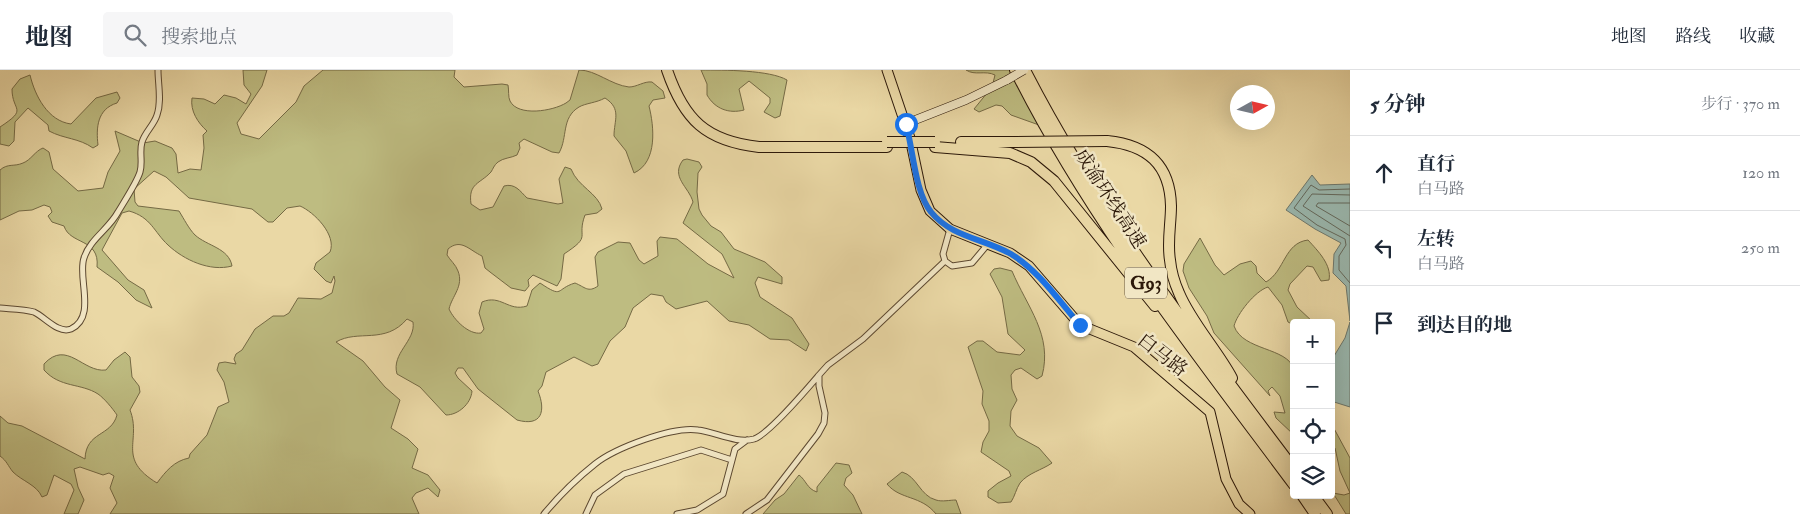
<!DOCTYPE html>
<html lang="zh">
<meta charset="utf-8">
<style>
:root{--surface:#fff;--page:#f6f6f7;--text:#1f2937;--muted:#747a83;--line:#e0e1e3}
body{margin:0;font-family:"IM FELL Double Pica","Noto Serif SC",serif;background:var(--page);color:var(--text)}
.controls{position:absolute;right:15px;bottom:15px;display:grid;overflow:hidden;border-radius:5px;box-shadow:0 5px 20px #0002}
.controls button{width:45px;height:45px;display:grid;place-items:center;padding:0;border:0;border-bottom:1px solid var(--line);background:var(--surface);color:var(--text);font:25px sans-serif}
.compass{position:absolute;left:1230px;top:15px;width:45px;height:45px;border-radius:50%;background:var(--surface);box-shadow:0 5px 20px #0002;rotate:82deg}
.stop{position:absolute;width:15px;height:15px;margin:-11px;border:4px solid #1a73e8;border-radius:50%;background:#fff}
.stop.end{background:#1a73e8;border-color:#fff;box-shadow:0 1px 5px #0008}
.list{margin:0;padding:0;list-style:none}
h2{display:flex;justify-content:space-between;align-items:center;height:65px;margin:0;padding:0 20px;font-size:21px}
h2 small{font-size:16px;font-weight:400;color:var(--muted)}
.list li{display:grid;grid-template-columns:32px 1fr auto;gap:15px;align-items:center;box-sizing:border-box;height:75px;padding:0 20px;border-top:1px solid var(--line)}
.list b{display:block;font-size:19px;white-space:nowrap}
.list p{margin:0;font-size:16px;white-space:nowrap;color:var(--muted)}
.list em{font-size:16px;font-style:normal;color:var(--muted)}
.icon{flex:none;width:28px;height:28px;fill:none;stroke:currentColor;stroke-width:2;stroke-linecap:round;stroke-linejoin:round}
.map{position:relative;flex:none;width:1350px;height:444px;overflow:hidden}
header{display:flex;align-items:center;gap:30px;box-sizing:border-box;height:70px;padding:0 25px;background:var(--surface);border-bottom:1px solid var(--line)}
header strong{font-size:24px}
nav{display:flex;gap:28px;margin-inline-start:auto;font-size:18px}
.search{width:350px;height:45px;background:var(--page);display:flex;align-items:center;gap:12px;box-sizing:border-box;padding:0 18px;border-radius:5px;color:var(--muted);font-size:19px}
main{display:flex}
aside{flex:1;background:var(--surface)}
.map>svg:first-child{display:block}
</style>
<header>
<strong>地图</strong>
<div class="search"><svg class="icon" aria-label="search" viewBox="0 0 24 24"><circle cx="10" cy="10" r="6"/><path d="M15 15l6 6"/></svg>搜索地点</div>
<nav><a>地图</a><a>路线</a><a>收藏</a></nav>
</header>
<main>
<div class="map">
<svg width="1350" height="444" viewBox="0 0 1350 444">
<rect width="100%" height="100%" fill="#ead8a5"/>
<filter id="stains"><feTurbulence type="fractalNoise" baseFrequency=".004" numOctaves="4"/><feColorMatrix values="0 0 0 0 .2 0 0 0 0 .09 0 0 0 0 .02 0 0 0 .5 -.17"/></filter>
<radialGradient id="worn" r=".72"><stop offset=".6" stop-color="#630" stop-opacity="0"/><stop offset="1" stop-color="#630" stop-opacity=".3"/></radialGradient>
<!-- green -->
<path fill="#bebc81" stroke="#756a45" d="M243,0H267L262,16L237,53L241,64L259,69L296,32L304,16L323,0H455L454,7L464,17L502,14L508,15C509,20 508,27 510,31C518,47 553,41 566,33L570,30L579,0C596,0 611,15 629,17C637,17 644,11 652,12L663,21L665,28L653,30L649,36C654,56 658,92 634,103L626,81L614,66C614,50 622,39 605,28C596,33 586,33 579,37C561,48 568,67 559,83L552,82L524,69L519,73L520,78L517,85C511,88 503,88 498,92C494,95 493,99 491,102C480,114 468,113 471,134L480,140L493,137L504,116C515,113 520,121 527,128L558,134L563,133L559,109L565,97L571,99C578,117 598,123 602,139L597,143L585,145C576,169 593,165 564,184L561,209L557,216L533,205L528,210L529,216L525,221L511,218L490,202L485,198L482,186C469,180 461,168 448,179L447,185C450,190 456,195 458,201C464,216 452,226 449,239C454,250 469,265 481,263L484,259L479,243L482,232C501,224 508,242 527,236L532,220L540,213C564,229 555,219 575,213C585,217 588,223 598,216L595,187L598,182L618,172L630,173L639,190L644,194L658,186L657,171L660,167L677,169L708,194L734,208L722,184L683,153L693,132C689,117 670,107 683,90L687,89L699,92L702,97L698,103L697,122L699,139L702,145L711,156L721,162L734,179L765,192L782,207V214L758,207L755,213L760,227L792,248L809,274L806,281L789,270L770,269L749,255L729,251L707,231L676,239L666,232L663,226L651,224L633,238L625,257L610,271L598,294L592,296L574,287L546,302L542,316L538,321C546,341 542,357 517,350L478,319L463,298H458L455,303L458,308L472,321C471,334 458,345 446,345L420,317L397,304C391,283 416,271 413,252L407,249C385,275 358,259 336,272L363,291L385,317L400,330L391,358L408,369L418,379L412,398L428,405L440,420L438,427L428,418L416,423L412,428L419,444H110L117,433L110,418L114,406L109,403L103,405L80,397L74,399L78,417L84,430L78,444H64L74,420L71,414L54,405L47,425L42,427C37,415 22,411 13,402C8,396 7,391 0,386V346L8,353L22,356L85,389C86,361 111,367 117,345C113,339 104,328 98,324C81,313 60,318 44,300V294C67,269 83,303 106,300L114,290L125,282L130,287L132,307L139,316L140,322L130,340C142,371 116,388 157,413C166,401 174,391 189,388L190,384L207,365L218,337L229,332L224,312L217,300L219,293L225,292L236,294L234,289L236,284L242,280L255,259L273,246H284L289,243L298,228L321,229L332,223L335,211L334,206L331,213L326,211L314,199L316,193L330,182C337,165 314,142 300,136L287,138L273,152H268L252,139L189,128L166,107L154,101L134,119L135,132L138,136L179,141C184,149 189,159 195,165C207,176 229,178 232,196C210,202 184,190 168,175C154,162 151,147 129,141L122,143L102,180L128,210L144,220L152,238L136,230L118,212L97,197C100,168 70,175 64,156L52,152L48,146L52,142L50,137L44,135L32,140L19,141L0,150V100C8,93 14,97 23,93C31,90 35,81 43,78L49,82L53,99L78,121L103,118L108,102L120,81L115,61L143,73L155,71L172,78L176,84L178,103L190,99L201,100L204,78L203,65L207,61C198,53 190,41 192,28L204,29L215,34L224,25L236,28L246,34L251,24L244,15Z
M701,0C724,0 770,0 787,10L780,46L775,48L764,42L770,33V28L749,11L739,19L744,40C729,44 715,39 707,25V14Z
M966,0H1010L1039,55L1011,45L1002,36L996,35L979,42L974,39L992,17L995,5C985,0 975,6 966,0Z
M30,5C35,26 48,51 71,54L96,28L117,22L120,28L117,33C97,39 96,58 98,75L93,78C79,68 64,69 49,61L48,55L28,38L15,52L14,71L9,76L0,74V57C29,38 12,42 12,19L20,9Z
M1200,168L1215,195L1224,205L1240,194L1251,191L1256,196L1257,203L1266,212C1285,201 1284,173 1308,170C1318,181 1332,195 1329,210L1321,211L1313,197L1307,196L1290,214L1288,220L1297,237L1314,253H1294V255L1288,252L1282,235L1268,217C1255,221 1237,244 1234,256C1243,281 1287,277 1294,299C1297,311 1294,350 1294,365L1276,348L1274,342L1285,343L1280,326L1272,317L1268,321L1270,326L1214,263L1207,246L1189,218L1183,201L1184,194Z
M1000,198L1012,201C1027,237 1053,265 1042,306L1037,309L1021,298L1015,300L1011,305L1012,319L1017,330L1011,341L1010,356L1017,366L1039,378L1052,393C1042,400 1028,403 1020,413C1016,419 1015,426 1011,432L998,433L988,427V421L998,413L1011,406L1009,401L981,382L983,372L989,361V351L982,334L983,321L968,277L977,271H983L997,282L1020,285L1025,280L1008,264L1002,227L990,204L994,199Z
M1331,353L1350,388V444H1346L1333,423L1344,425L1350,423L1340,401L1335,378L1331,377Z
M836,393L849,395L852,403L846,408L844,415L853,425L862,444H763L775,430L784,424L799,405C806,410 807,419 817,422V417Z
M902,402C917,406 920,426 936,430C942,432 950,430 956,430L961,444H936C921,425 900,430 887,414Z"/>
<!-- water -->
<path fill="#9ab8af" stroke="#6e786d" d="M1312,105L1320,115L1350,114V251L1346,216L1333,203L1334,184L1341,173L1315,159L1286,140Z
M1350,252V337L1331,331V291L1345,268Z"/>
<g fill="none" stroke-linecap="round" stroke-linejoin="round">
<!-- shore -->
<path stroke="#63685c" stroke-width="1" d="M1350,119L1319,120L1311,115L1294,138L1317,155L1345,169L1346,175L1339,186V200L1350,213
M1350,125L1312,124L1303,136L1350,166
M1350,133H1318L1316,136L1350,156"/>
<!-- street casing -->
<g stroke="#5c4830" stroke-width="7">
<path id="street" d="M950,159L943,184L945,191L952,196L972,193L988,174
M0,238C11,239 24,239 34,242C45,247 58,264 71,259C97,247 77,207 84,188C90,169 109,159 118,142C124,132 137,112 140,102C143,92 139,82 142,72C145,62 154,55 157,45C162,31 158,15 158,0
M544,444C559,426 576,409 595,394C615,378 673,356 698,360C715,362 737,374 754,369C769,364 807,319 819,305
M586,444L595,425L624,404L701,380L732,390
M677,444L697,440L723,424L735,379L747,370
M746,444L767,430L818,364L824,353L825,343L819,316V305L828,295L863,269L945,191"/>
</g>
<!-- secondary casing -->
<g stroke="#2c1809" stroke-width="9">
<path id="secondary" d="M905,54L966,30L1007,10"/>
</g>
<!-- primary casing -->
<g stroke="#2c1809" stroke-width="11">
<path id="primary" d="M887,0L910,68L921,120L930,141L950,159L1010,183L1029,196L1080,255L1134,277L1210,342L1226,409L1239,434L1250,444"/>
</g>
<!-- highway casing -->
<g stroke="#2c1809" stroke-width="12">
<path id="highway" d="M667,0C684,50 706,71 759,77H887
M1015,0C1089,149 1195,282 1294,415
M1025,0C1098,143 1198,271 1294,399
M1107,71C1147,75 1170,94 1171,136C1171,154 1167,172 1170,190C1171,201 1175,214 1179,223C1191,252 1217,280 1232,308
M961,72H1015
M935,77L1010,83L1031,92L1054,111L1155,236
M1302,425L1315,444
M1313,425L1327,444"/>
</g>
<!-- street -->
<use href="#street" stroke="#f1e6c4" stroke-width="5"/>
<!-- secondary -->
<use href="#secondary" stroke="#f1e6c4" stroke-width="8"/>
<!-- primary -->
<use href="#primary" stroke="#ead8a5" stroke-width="9"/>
<!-- highway -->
<use href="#highway" stroke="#ead8a5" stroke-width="10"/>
<!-- secondary-bridge casing -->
<g stroke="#2c1809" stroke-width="9" stroke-linecap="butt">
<path id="secondary-bridge" d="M1007,10L1024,0"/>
</g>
<!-- highway-bridge casing -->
<g stroke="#2c1809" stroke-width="12" stroke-linecap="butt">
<path id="highway-bridge" d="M887,72H935
M1015,72L1107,71"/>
</g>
<!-- secondary-bridge -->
<use href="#secondary-bridge" stroke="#f1e6c4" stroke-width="8"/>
<!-- highway-bridge -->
<use href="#highway-bridge" stroke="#ead8a5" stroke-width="10"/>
</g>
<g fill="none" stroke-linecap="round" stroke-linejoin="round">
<!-- route -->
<path stroke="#1a73e8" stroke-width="6" d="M906,54C913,79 915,123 931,142C951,167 985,169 1011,184C1039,201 1059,231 1080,255"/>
</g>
<g text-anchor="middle" stroke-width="5" stroke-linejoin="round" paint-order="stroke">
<!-- shield labels -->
<rect fill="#f1e6c4" stroke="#675641" stroke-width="1" x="1125" y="197.5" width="42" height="31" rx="4"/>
<g font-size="18" font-weight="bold" fill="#2c1809">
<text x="1146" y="219">G93</text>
</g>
<!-- street labels -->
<g font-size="19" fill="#2c1809" stroke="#f1e6c4">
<text transform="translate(1111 128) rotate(57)" y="7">成渝环线高速</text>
<text transform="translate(1163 284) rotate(38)" y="7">白马路</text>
</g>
</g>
<rect width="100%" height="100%" filter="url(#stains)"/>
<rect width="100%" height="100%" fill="url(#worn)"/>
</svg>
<div class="controls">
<button>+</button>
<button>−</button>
<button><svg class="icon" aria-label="locate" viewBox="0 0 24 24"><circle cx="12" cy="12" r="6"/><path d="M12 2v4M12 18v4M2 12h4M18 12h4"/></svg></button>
<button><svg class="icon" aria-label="layers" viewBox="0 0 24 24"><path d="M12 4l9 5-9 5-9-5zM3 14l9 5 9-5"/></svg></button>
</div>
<svg class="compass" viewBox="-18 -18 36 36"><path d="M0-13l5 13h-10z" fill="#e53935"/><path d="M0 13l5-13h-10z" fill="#747a83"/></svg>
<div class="stop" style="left:906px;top:54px"></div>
<div class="stop end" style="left:1080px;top:255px"></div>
</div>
<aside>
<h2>5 分钟<small>步行 · 370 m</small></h2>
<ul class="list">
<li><svg class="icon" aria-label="ahead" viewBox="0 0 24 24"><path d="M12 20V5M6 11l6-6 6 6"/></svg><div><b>直行</b><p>白马路</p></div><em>120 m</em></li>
<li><svg class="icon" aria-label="left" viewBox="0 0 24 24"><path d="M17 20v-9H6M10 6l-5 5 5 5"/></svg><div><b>左转</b><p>白马路</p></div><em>250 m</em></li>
<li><svg class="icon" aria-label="arrive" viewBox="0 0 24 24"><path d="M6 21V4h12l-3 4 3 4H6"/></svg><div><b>到达目的地</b></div></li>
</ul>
</aside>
</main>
